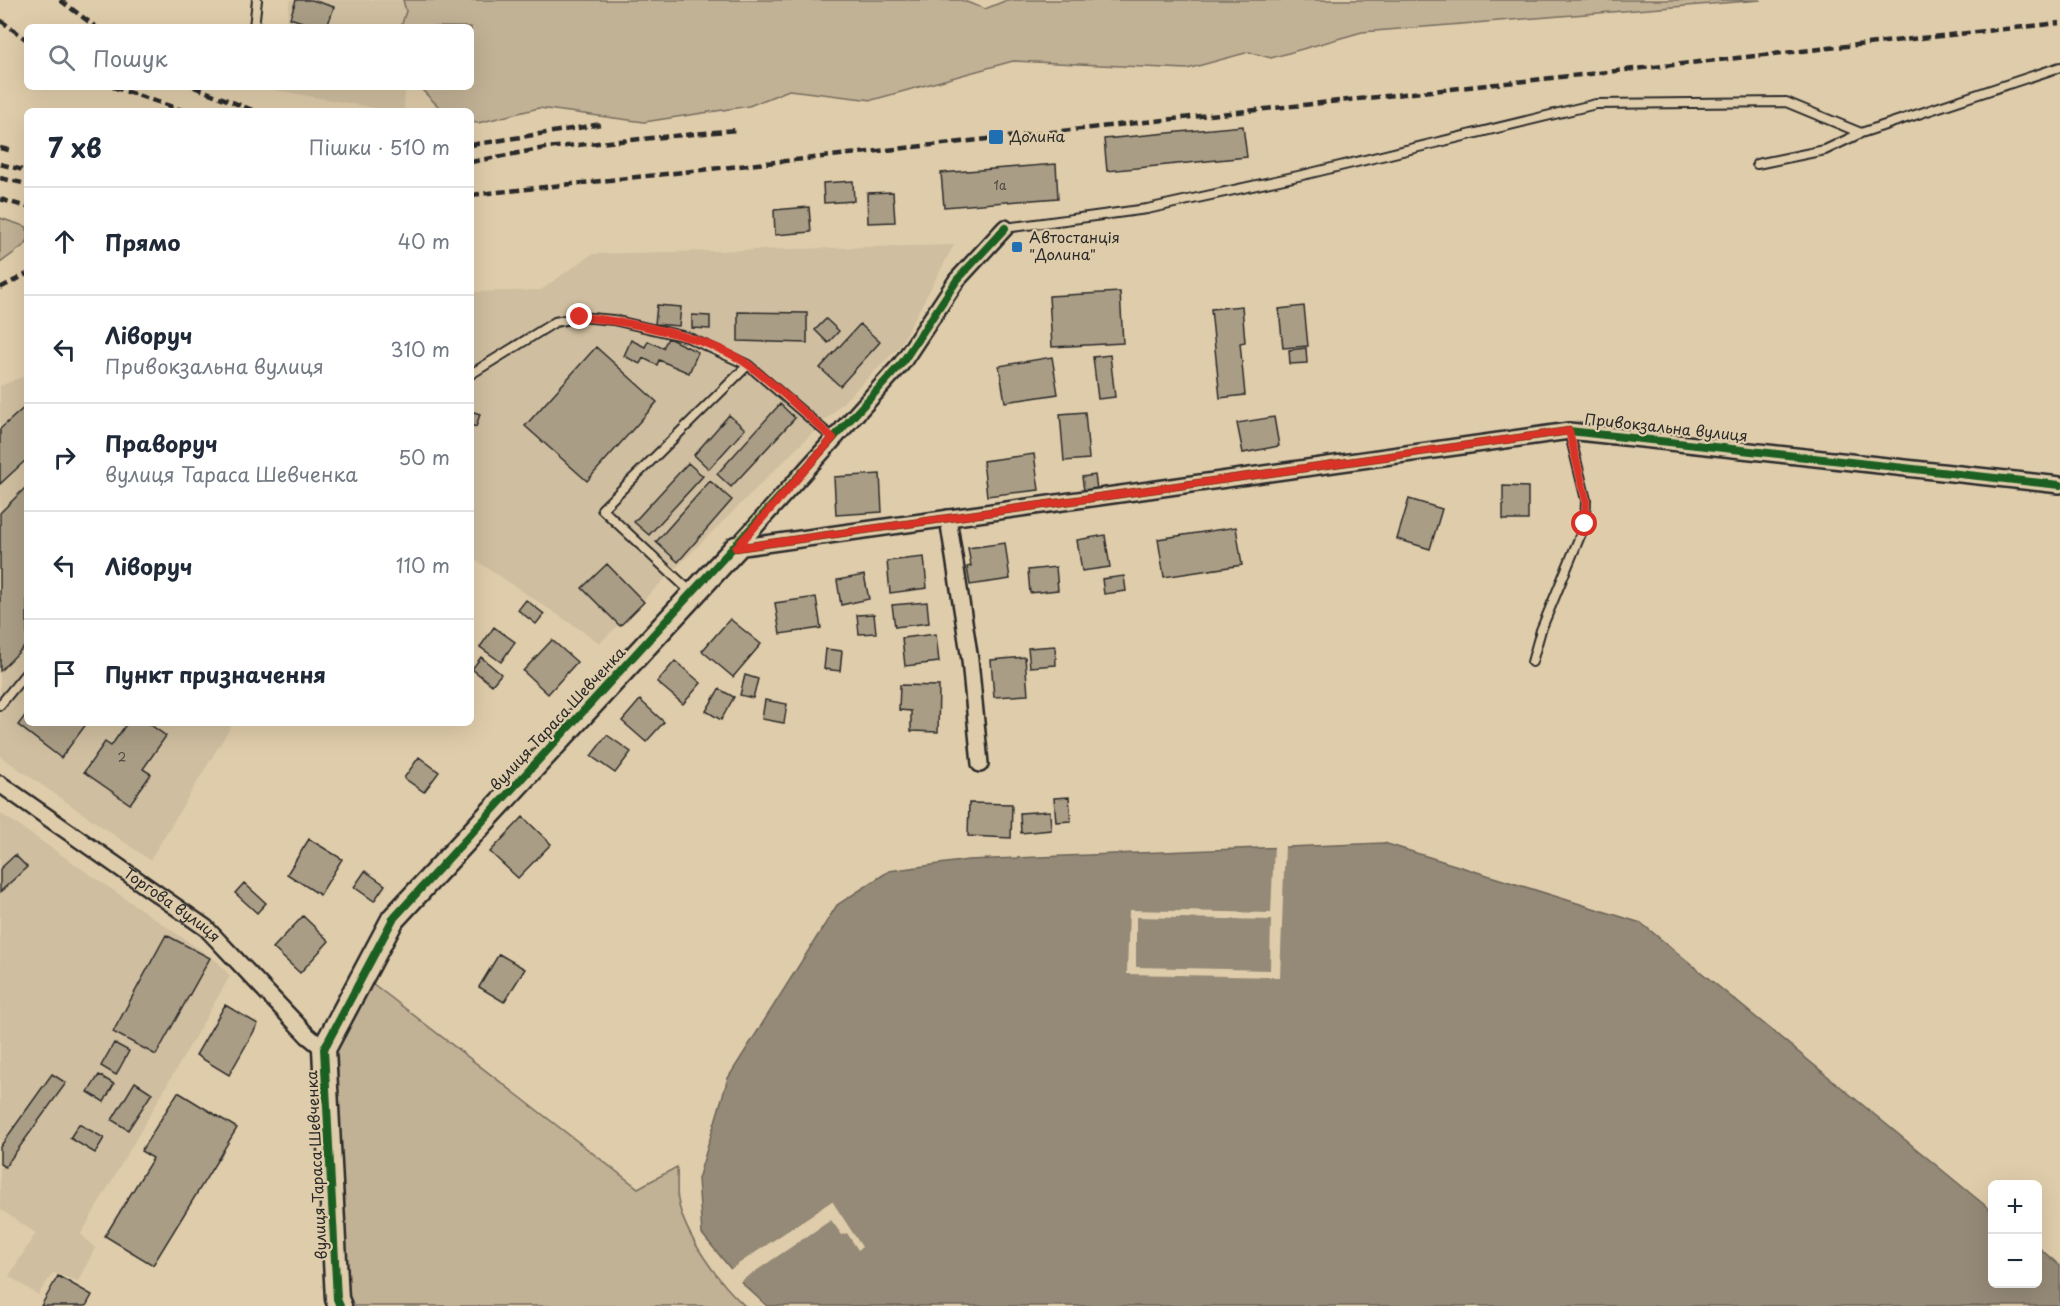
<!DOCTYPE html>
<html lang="uk">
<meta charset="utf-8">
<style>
:root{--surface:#fff;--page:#f2f2f3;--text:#1f2937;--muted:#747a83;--line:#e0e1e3}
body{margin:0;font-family:"Playpen Sans",sans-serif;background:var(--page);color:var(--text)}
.controls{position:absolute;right:18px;bottom:18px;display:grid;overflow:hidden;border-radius:9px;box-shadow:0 6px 24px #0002}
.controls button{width:54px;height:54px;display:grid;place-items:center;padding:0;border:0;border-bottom:2px solid var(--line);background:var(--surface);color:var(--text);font:30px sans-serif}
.stop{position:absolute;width:18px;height:18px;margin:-14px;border:4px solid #d93025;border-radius:50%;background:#fff}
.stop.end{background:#d93025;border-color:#fff;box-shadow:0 2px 6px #0008}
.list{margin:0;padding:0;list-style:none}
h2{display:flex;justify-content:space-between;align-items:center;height:78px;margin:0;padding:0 24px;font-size:26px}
h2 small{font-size:20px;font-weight:400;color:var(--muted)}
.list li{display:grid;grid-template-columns:39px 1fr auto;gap:18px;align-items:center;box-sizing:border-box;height:108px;padding:0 24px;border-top:2px solid var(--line)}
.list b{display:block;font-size:22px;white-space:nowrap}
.list p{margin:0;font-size:20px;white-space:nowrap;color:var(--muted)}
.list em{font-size:20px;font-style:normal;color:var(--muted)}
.icon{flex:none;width:33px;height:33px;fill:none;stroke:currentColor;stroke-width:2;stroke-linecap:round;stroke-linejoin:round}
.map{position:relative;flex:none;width:2060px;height:1306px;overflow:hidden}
.search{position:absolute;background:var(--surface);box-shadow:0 6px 24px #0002;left:24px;top:24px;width:450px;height:66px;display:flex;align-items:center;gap:15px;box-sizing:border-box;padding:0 21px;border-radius:9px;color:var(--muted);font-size:22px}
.panel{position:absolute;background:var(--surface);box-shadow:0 6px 24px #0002;left:24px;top:108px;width:450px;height:618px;border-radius:9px}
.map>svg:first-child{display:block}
</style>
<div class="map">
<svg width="2060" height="1306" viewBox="0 0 2060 1306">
<rect width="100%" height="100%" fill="#dfccaa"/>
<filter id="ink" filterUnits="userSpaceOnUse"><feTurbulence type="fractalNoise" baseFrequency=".0167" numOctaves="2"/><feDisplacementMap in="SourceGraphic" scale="12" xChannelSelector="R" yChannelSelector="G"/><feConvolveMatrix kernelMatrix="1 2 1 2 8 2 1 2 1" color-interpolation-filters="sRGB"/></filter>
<g filter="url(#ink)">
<!-- built -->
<path fill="#cfbe9f" d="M290,0H828L471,27H286Z
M277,87H405L404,111H390L276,90Z
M954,245L899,347L600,643L471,557V292L541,290L592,254Z
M27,375V723H233L150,860L0,756V386Z
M0,813L218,962L230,976L81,1234L95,1248L78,1281L53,1273L38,1295L9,1276L36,1233L0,1209Z"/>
<!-- green -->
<path fill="#c1b195" stroke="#766e60" stroke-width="1.5" d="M403,0H961L985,9L1007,0H1761L1362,32L1271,58L1249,52L1187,69L1013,61L872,100L789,90L749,106L644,122L539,108L478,123L471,122V111H443L419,87H471V27H401L406,11Z
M0,218L27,227V243L0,263Z
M372,983L638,1188L677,1167C678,1178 676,1190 678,1200C684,1235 719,1283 745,1306H353L348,1294L336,1054Z"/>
<!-- water -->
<path fill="#958a77" stroke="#6b6459" stroke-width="1.5" d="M1384,843L1641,923L1992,1211V1284H2038V1247L2060,1266V1306H767L744,1285L702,1234L698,1179L728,1078L837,905L889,871L968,860Z"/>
<!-- pier -->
<path fill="#dfccaa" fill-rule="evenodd" d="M1285,845L1280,977L1127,974L1129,910L1271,913L1274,846ZM1136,917L1271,920L1270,970L1136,967Z
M832,1201L862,1247L858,1250L847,1233L842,1235L831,1220L738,1283L728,1271Z"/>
<!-- building -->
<path fill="#aa9d85" stroke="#2b2b2b" stroke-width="1.5" d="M296,0H312L334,7L327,27H317L290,18Z
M1243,126L1247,157L1107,171L1104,139Z
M1056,164L1058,198L944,207L941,173Z
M853,181L854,201L824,203L823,183Z
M893,192L895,222L868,223L867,193Z
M809,207L811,232L775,235L774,210Z
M1120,292L1123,343L1052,347L1049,296Z
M657,305L681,307L679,326L655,324Z
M1242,306L1245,342L1240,343L1245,395L1220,398L1211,309Z
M1304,306L1308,346L1283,348L1279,309Z
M738,312L807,313V343L738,341Z
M692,315L710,316V329L692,328Z
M826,319L839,331L828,343L815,330Z
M860,324L880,342L840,386L820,368Z
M668,338L698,352L689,373L659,360L657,365L643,358L640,364L624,356L631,340L645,347L648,341L663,348Z
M596,347L657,402L587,481L525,426Z
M1306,348L1307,363L1290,364L1289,350Z
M1110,355L1115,397L1098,399L1093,357Z
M1052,357L1058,394L1005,402L999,366Z
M780,404L795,418L731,487L717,474Z
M27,405V459L0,484V429Z
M471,411L480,414L476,427L471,425Z
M1085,412L1089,459L1064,461L1060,414Z
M729,415L745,429L709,469L694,455Z
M1274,417L1279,446L1243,453L1237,423Z
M1034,454L1039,490L987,496L983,461Z
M688,463L703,476L649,535L634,522Z
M880,474L882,512L836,515L834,477Z
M1095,475L1097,489L1084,491L1082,477Z
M710,481L732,500L678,562L656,542Z
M27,486V644L0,671V513Z
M1503,486L1528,487V520H1503Z
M1409,499L1442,509L1430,549L1397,539Z
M1236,527L1242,565L1164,577L1158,539Z
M1105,535L1110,567L1082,571L1077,540Z
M1005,543L1010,579L970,585L967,567L971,566L968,548Z
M924,557L927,588L890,593L887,561Z
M607,564L644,602L620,626L582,588Z
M1056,567L1058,590L1030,593L1028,570Z
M864,575L869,599L841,605L837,580Z
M1124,576L1126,591L1104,594L1102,579Z
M816,597L821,628L780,634L775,603Z
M526,600L544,614L536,624L518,610Z
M927,602L929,623L895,627L892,605Z
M874,614L876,633L859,634L857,615Z
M730,619L761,644L733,677L702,651Z
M494,627L515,642L501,662L480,647Z
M936,634L939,662L905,666L902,638Z
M552,640L577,662L548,694L523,671Z
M1055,646L1056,665L1030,667L1028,648Z
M826,649L842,651L840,671L824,669Z
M481,657L501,674L492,685L472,669Z
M1025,657L1028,695L994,697L991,660Z
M675,661L701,683L683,704L657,682Z
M745,675L758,679L753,698L740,695Z
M900,685L939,686L938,732L911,731V711L899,710Z
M719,689L734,697L721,720L706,711Z
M640,700L664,722L646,742L622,721Z
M765,700L787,704L784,723L762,719Z
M27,713V723H87L61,758L18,725Z
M127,723H148L166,736L143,769L151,774L130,804L84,772L105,742L111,746Z
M607,735L631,752L615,773L591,756Z
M419,757L439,772L424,792L404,778Z
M1069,797L1071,821L1056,822L1054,798Z
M969,803L1012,804L1011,838L968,836Z
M1050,811L1051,830L1021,833L1020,813Z
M523,817L551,844L518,878L490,852Z
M309,839L342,859L320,895L287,874Z
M15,855L27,867L0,892V869Z
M365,871L385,885L374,901L354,887Z
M244,883L266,903L257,913L235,893Z
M303,916L329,941L300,973L273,948Z
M166,935L210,958L156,1055L113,1032Z
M499,954L525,969L504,1002L479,987Z
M225,1005L258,1024L229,1075L196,1055Z
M114,1043L129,1051L116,1075L101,1066Z
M52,1074L66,1083L5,1167L0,1164V1147Z
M99,1075L114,1084L104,1102L88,1092Z
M135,1082L152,1093L128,1130L112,1120Z
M178,1092L237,1128L153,1265L105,1236L153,1158L141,1151Z
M79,1124L104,1138L95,1153L70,1138Z
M58,1276L92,1295L86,1306H41Z"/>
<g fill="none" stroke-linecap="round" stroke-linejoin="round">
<!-- lane casing -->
<g stroke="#2b2b2b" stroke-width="12">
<path id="lane" d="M254,27L257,0
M1757,164L1825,150L1861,133
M1005,228L1147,209L1307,174L1596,104L1786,102L1861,133L2060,67
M471,374L555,322L580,317L613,320L687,337L748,365L833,438
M691,592L602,509L748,365
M1532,662L1541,630L1585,524L1586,500L1569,431
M0,705L27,672"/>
</g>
<!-- street casing -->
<g stroke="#2b2b2b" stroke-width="20">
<g id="street">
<path d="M948,518L970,660L980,764"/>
<path d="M736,548L1569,431L2060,485"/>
<path d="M736,548L902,363L957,280L1005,228"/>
<path id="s1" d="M0,784L206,928L308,1036L324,1049"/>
</g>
</g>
<!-- secondary casing -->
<g stroke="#2b2b2b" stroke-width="27">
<path id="secondary" d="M340,1306L337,1299L324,1049L393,919L736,548"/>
</g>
<!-- lane -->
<use href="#lane" stroke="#dfccaa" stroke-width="8"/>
<!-- street -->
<use href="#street" stroke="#dfccaa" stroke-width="15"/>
<!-- secondary -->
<use href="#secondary" stroke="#dfccaa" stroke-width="22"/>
<!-- rail -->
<path stroke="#2b2b2b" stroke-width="4.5" stroke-dasharray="9 4.5" stroke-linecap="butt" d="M60,0L96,27
M0,20L27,40
M113,87L185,111
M194,87L255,111
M471,145L602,124
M0,148L9,150
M471,162L545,148L737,130
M0,164L27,171
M0,178L27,184
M471,195L2060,23
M0,199L27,207
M0,288L27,274"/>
<!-- cycleway casing -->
<g stroke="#dfccaa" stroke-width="11">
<path id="cycleway" d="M736,548L1569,431L2060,485
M340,1306L337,1299L324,1049L393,919L902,363L957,280L1005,228"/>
</g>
<!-- cycleway -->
<use href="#cycleway" stroke="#1b5e20" stroke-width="8"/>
</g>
</g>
<g fill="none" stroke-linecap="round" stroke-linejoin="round" filter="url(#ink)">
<!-- route -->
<path stroke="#d93025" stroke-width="8" d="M580,317C627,321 712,337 750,366C779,388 805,414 833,438L736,548L1569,431L1586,500L1585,524"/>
</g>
<!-- markers -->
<g fill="#1f6fb2" stroke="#dfccaa" stroke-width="2">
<rect x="988" y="129" width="16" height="16" rx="3"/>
<rect x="1011" y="241" width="12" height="12" rx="3"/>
</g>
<g text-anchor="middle" stroke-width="4.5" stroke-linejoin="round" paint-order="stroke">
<!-- number labels -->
<g font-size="12" fill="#4b4842">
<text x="1000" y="190">1а</text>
<text x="122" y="762">2</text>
</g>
<!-- poi labels -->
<g font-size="15" fill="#2b2b2b" stroke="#dfccaa" text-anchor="start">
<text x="1010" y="142">Долина</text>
<text x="1029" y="243">Автостанція<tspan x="1029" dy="17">"Долина"</tspan></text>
</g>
<!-- street labels -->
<g font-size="15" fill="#2b2b2b" stroke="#dfccaa">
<text transform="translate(1666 428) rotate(6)" y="5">Привокзальна вулиця</text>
<text transform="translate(558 719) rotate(-47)" y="5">вулиця Тараса Шевченка</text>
<text dy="5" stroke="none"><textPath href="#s1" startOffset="210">Торгова вулиця</textPath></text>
<text transform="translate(317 1165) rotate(-93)" y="5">вулиця Тараса Шевченка</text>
</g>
</g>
</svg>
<div class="controls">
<button>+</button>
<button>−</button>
</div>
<div class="stop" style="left:1585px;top:524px"></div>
<div class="stop end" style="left:580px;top:317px"></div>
<div class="search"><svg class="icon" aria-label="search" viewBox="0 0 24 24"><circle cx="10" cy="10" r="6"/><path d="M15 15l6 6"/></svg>Пошук</div>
<section class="panel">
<h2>7 хв<small>Пішки · 510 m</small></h2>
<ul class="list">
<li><svg class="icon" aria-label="ahead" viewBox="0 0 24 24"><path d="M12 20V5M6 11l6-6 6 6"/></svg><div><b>Прямо</b></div><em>40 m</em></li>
<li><svg class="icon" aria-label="left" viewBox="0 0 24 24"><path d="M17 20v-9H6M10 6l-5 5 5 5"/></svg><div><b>Ліворуч</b><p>Привокзальна вулиця</p></div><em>310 m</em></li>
<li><svg class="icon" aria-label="right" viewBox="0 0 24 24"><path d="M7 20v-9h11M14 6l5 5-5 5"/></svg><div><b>Праворуч</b><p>вулиця Тараса Шевченка</p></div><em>50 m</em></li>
<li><svg class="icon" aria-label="left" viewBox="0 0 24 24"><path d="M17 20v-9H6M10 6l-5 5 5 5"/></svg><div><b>Ліворуч</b></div><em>110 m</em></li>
<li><svg class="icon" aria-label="arrive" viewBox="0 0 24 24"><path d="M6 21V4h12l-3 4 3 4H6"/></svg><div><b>Пункт призначення</b></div></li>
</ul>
</section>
</div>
